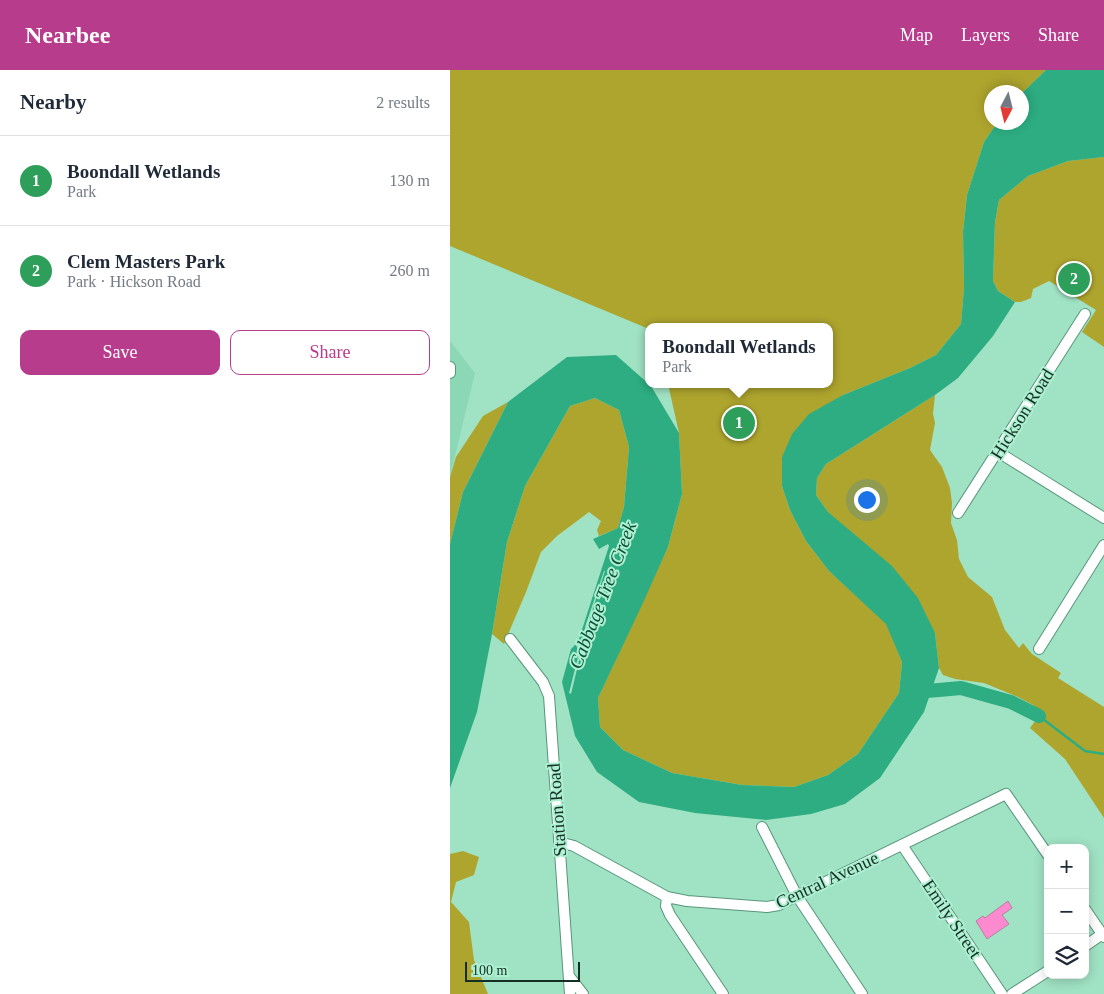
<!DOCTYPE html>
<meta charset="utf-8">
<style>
:root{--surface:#fff;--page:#f2f2f3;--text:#1f2937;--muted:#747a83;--line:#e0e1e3;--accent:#b83c8c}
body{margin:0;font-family:"Times New Roman",serif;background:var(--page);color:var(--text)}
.controls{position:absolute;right:15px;bottom:15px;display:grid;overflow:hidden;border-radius:10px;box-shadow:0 2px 12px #0003}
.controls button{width:45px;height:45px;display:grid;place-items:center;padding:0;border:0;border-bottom:1px solid var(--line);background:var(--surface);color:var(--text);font:25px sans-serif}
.compass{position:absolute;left:534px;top:15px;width:45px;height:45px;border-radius:50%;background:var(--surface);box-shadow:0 2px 12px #0003;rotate:187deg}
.scale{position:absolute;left:15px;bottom:12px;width:115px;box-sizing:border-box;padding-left:5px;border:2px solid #142f24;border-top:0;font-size:14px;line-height:18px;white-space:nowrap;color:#142f24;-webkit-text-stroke:4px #adefd1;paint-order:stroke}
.you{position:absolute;left:416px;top:429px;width:18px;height:18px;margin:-12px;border:4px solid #fff;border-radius:50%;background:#1a73e8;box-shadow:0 0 0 8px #1a73e833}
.badge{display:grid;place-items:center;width:32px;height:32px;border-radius:50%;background:var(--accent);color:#fff;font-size:16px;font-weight:700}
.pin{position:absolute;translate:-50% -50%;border:2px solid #fff;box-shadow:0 1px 5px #0006}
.popup{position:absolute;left:195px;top:253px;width:188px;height:65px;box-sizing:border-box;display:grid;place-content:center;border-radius:10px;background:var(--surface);filter:drop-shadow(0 1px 4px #0005);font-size:16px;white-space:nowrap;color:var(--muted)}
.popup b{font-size:19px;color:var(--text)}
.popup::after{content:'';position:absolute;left:50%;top:100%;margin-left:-10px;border:10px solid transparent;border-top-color:var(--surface)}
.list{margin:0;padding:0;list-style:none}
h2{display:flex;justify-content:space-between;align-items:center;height:65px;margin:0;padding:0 20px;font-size:21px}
h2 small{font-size:16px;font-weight:400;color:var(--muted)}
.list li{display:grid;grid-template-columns:32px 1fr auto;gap:15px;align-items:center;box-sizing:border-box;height:90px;padding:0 20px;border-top:1px solid var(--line)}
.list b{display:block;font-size:19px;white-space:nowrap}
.list p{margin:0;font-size:16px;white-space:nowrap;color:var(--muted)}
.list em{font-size:16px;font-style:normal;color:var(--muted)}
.actions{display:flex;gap:10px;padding:15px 20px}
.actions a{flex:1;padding:11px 0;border:1px solid var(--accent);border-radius:10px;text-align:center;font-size:18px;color:var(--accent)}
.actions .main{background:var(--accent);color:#fff}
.icon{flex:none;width:28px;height:28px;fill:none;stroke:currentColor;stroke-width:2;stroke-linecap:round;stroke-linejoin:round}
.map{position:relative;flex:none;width:654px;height:924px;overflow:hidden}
header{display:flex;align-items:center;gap:30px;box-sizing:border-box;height:70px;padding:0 25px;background:var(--accent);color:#fff}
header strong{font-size:24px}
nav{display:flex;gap:28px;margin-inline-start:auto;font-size:18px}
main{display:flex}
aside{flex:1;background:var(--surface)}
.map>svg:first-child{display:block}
</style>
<header>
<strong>Nearbee</strong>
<nav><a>Map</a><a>Layers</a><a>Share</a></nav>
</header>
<main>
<aside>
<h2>Nearby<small>2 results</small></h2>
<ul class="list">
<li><span class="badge" style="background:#2e9e5b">1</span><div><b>Boondall Wetlands</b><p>Park</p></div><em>130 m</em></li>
<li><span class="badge" style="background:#2e9e5b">2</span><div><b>Clem Masters Park</b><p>Park · Hickson Road</p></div><em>260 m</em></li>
</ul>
<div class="actions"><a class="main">Save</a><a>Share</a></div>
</aside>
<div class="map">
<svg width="654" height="924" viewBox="0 0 654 924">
<rect width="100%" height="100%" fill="#a0e2c4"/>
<!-- built -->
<path fill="#8cd7b6" d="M0,271L25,303L0,407Z"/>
<!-- green -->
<path fill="#aea52e" d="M0,0H596L572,23L542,22V52L547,53L534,72L517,125L513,162L514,218L511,254L486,285L460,298L393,325L332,387V416L340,440L356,471L379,501L437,554L452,592L449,623L408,684L378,705L344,717L292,715L222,703L173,680L150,657L148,628L218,477L232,424L229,363L218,314H379V257H199V259L0,176Z
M654,87V277L632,262L646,240L599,211L583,219L581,228L571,232H565L548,221L543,211L545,152L549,130L578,106L618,91Z
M485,325L483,344L485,353L480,380L492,397L500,418L502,433L501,453L507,470L509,489L518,507L542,527L555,560L569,578L573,573L582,584L611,603L608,608L654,637V748L615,689L580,658L591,643L583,635L568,627L534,613L505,609L493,605L489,598L485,563L378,442L366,425L367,408L376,394Z
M145,328L169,340L179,377L174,437L168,458L149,466L147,460L151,451L139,442L107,466L91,482L76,522L54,574L42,564L57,472L75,416L120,336Z
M58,332L13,422L0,474V407L6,387L33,346Z
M13,781L29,787L24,805L6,812L1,832L19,852L24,890L38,924H0V784Z"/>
<!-- water -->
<path fill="#2dad81" d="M596,0H654V87L618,91L578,106L549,130L545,152L543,211L548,221L565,232L543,266L508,308L485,325L376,394L367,408L366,425L378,442L442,496L468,528L485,563L489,598L474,642L430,708L395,734L361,744L316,750L245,743L189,732L147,702L125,666L112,612L121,579L128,572L159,476L158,474L149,479L143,469L168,458L174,437L179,377L169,340L145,328L120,336L75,416L57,472L42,564L27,642L0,718V474L13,422L58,332L117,287L166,285L201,316L229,363L232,424L218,477L192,535L148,628L150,657L173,680L222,703L292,715L344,717L378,705L408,684L449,623L452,592L436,554L379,501L356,471L340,440L332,416V387L342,364L359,344L393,325L460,298L486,285L511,254L514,218L513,162L517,125L534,72L547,53L572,52V23Z"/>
<!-- pier -->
<path fill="#a0e2c4" d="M154,501H155L138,554L121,624L119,623L129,583L125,572H127L130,578L136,554Z"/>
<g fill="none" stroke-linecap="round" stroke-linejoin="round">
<!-- stream -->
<path stroke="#2dad81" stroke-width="2.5" d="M589,646L635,681L654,684"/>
<!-- river -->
<path stroke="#2dad81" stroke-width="14" d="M466,622L511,618L561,632L589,646"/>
</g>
<!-- building -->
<path fill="#fd8ace" stroke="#b6809e" d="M558,831L562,838L552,845L559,854L537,869L526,851L533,846L535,848Z"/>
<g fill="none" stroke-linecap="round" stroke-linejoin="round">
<!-- minor casing -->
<g stroke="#57967b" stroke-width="12">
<path id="minor" d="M0,297V303
M548,382L654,448
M508,443L635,244
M60,569L93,612L99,626L120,924
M589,579L654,475
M312,757L347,826L412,924
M109,772L124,776L217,827L237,831L317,837L329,835L347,826L556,724L598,785
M452,775L552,924
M217,827L216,836L220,845L273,924
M635,839L654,867
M635,876L654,863
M119,906L133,924
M562,924L598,901"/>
</g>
<!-- minor -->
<use href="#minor" stroke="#fff" stroke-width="10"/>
</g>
<g text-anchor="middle" stroke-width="4" stroke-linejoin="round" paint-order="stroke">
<!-- street labels -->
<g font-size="18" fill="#142f24" stroke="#adefd1">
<text transform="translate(572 344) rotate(-58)" y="6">Hickson Road</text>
<text transform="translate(107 740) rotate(-94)" y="6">Station Road</text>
<text transform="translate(377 810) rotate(-25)" y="6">Central Avenue</text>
<text transform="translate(502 849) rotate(56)" y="6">Emily Street</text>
</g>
<!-- water labels -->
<g font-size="19" font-style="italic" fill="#094f38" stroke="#adefd1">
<text transform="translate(152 525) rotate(-69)" y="7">Cabbage Tree Creek</text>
</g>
</g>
</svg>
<div class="controls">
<button>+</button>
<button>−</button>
<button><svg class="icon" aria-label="layers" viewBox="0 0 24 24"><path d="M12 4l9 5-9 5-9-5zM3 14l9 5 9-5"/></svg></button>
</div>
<svg class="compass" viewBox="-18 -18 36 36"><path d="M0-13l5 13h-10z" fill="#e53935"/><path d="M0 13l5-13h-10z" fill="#747a83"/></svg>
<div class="scale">100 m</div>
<div class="you"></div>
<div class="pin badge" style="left:289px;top:353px;background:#2e9e5b">1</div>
<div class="popup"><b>Boondall Wetlands</b>Park</div>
<div class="pin badge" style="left:624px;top:209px;background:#2e9e5b">2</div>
</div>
</main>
